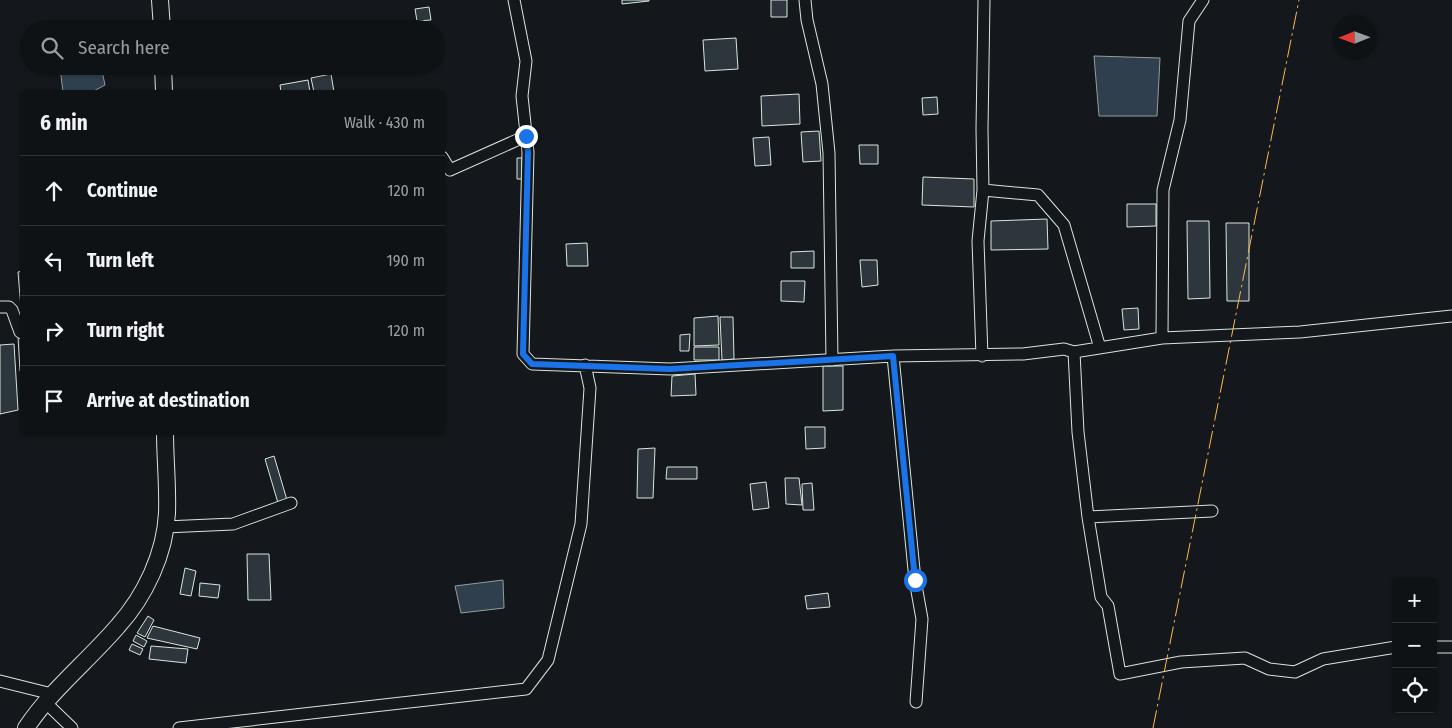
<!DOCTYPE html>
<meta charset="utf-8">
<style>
:root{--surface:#0f1215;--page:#181b1e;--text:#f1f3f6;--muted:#9b9ea0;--line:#2f3234}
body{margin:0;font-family:"Fira Sans Condensed",sans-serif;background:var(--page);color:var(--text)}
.controls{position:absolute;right:15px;bottom:15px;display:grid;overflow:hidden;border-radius:5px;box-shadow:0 1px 4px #0004}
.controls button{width:45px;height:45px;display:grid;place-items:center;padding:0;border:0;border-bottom:1px solid var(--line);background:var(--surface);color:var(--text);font:25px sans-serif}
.compass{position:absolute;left:1332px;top:15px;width:45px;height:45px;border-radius:50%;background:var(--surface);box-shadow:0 1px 4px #0004;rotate:269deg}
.stop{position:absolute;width:15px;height:15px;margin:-11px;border:4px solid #1a73e8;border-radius:50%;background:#fff}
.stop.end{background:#1a73e8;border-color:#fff;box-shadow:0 1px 5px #0008}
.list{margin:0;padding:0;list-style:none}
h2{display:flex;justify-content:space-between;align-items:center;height:65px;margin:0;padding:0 20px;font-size:21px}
h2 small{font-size:16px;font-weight:400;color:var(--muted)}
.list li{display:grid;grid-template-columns:32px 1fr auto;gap:15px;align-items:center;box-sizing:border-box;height:70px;padding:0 20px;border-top:1px solid var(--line)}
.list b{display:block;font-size:19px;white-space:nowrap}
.list em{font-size:16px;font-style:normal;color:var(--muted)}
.icon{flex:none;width:28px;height:28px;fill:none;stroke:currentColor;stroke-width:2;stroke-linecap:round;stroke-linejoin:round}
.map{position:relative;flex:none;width:1452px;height:728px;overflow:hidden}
.search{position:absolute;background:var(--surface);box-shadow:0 1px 4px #0004;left:20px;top:20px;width:425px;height:55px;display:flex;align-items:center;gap:12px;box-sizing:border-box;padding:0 18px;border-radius:28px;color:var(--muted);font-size:19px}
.panel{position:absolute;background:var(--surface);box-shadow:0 1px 4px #0004;left:20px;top:90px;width:425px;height:345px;border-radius:5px}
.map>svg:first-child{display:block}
</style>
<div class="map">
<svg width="1452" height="728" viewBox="0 0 1452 728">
<rect width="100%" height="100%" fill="#14181c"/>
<!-- water -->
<path fill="#2f3f4d" stroke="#939e99" d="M1094,56L1160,58L1157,116H1099Z
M79,66H101L105,85L92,92H63L60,68Z
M503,580L504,608L461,613L455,586Z"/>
<!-- building -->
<path fill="#2c363c" stroke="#d8e6dc" d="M622,0H649V1L622,4Z
M771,0H787V17H771Z
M429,7L431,20L417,21L415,9Z
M736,38L738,69L705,71L703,40Z
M331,74L334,92H314L311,78Z
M308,80L310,92H281L280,85Z
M799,94L800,124L762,126L761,96Z
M937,97L938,114L923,115L922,98Z
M819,131L821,161L803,162L801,132Z
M769,137L771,165L755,166L753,138Z
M859,145H878V164H860Z
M517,158H522V179H517Z
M923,177L974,179V207L922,205Z
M1127,204H1156V226L1127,227Z
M1047,219L1048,249L991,250V221Z
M1187,221H1209L1210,298L1188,299Z
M1226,223H1249V301H1227Z
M587,243L588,266H567L566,244Z
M814,251V268H791V252Z
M860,260H877L878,285L862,287Z
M22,271V308H21L18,272Z
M781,281H805L804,302L781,301Z
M1138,308L1139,329L1124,330L1122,309Z
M718,316L719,345L694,346V318Z
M720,317H733L734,359L722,360Z
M690,334L689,351H680V335Z
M22,336V371H20L18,337Z
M14,344L18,410L0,414V345Z
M694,347H719V360H694Z
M823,366H843V410L823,411Z
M695,374L696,395L671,396L672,376Z
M805,427H825V448L806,449Z
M655,448L653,498H637L638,449Z
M274,456L287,500L278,503L265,459Z
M667,467H697V479H666Z
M785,478H799L802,505L786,504Z
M766,482L769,508L753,510L750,484Z
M812,483L814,510H803L802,484Z
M247,554H269L271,600H248Z
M185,568L196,571L191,596L180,594Z
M200,583L220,585L218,598L199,596Z
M828,593L830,607L807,609L805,596Z
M148,616L154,620L145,637L137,633Z
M153,626L200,638L197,649L147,638Z
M136,635L147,641L144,647L133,641Z
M132,644L143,649L140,655L129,650Z
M151,646L188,649L186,663L149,659Z"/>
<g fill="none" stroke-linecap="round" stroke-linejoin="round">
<!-- minor casing -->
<g stroke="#d8e6dc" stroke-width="13">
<path id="minor" d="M514,0L526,61L522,96L528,152L523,354L532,364L670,369L893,356L1023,354L1064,349L1074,352L1162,338L1300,332L1452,316
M805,0L807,20L822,84L829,153L832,360
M442,157L450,170L526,136
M983,190L1038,195L1064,225L1100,348
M0,307H9L12,310L20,332L22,333
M1162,338L1163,190L1180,120L1189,21L1203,0
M1074,352L1078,432L1088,517L1101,597L1108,606L1120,674L1181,662L1245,658L1269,669L1295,672L1323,659L1396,647
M893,356L915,580L922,619L916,702
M982,356L978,241L983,190L982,129L984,0
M1088,517L1212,511
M165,527L233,524L291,503
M1433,647H1452
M0,681L52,694
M45,702L72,728
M179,728L526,689L548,660L581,524L590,388L585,365"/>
</g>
<!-- secondary casing -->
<g stroke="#d8e6dc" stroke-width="18">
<path id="secondary" d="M160,0L162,29
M163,66L164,92
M26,728C52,689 88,661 118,626C145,596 165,554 167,513C168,486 165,459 165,432"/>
</g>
<!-- minor -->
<use href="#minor" stroke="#14181c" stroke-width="11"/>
<!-- secondary -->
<use href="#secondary" stroke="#14181c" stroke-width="16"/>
<!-- power -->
<path stroke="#ffb74d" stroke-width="1" stroke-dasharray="18 4 2.5 4" stroke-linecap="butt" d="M1153,728L1299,0"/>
</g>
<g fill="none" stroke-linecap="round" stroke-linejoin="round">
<!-- route -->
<path stroke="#1a73e8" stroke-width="6" d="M526,136L528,152L523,354L532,364L670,369L893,356L915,580"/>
</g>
</svg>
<div class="controls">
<button>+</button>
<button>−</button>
<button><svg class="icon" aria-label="locate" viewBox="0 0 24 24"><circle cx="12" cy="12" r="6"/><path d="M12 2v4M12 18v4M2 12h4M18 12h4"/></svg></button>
</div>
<svg class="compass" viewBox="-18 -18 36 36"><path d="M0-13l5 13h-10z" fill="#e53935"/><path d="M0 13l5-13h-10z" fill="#9b9ea0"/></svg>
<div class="stop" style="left:915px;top:580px"></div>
<div class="stop end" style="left:526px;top:136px"></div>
<div class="search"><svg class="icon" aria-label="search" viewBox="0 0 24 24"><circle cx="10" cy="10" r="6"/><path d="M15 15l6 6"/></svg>Search here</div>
<section class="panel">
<h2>6 min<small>Walk · 430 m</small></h2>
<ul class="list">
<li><svg class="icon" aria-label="ahead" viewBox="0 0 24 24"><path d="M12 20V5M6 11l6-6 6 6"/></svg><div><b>Continue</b></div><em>120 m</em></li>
<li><svg class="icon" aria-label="left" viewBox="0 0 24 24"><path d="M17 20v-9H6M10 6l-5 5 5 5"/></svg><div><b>Turn left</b></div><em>190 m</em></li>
<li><svg class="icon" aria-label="right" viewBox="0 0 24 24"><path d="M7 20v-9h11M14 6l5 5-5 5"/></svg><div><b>Turn right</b></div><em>120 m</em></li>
<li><svg class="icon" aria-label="arrive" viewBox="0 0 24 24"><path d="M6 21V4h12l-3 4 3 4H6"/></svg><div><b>Arrive at destination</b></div></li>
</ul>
</section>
</div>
